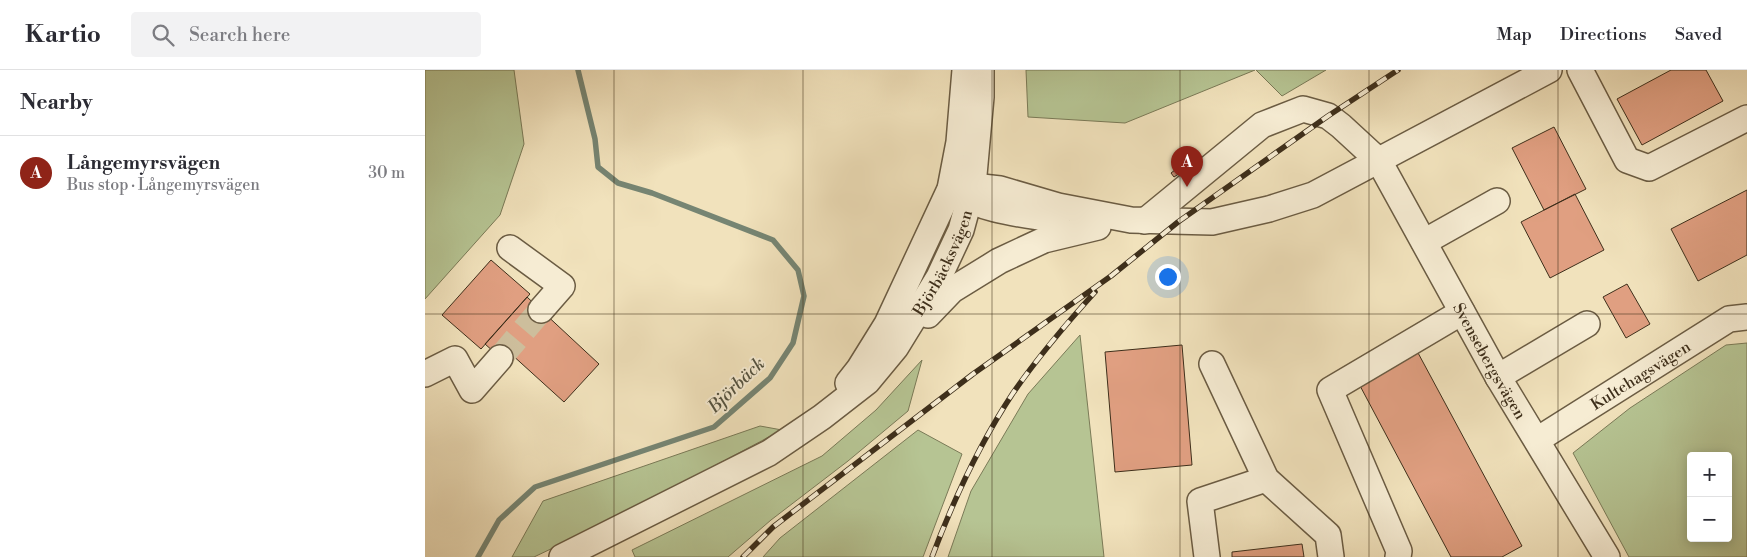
<!DOCTYPE html>
<meta charset="utf-8">
<style>
:root{--surface:#fff;--page:#f2f2f3;--text:#2b2b33;--muted:#7c7c81;--line:#e1e1e2;--accent:#8f2418}
body{margin:0;font-family:"Libre Bodoni",serif;background:var(--page);color:var(--text)}
.controls{position:absolute;right:15px;bottom:15px;display:grid;overflow:hidden;border-radius:5px;box-shadow:0 2px 12px #0003}
.controls button{width:45px;height:45px;display:grid;place-items:center;padding:0;border:0;border-bottom:1px solid var(--line);background:var(--surface);color:var(--text);font:25px sans-serif}
.you{position:absolute;left:742px;top:206px;width:18px;height:18px;margin:-12px;border:4px solid #fff;border-radius:50%;background:#1a73e8;box-shadow:0 0 0 8px #1a73e833}
.badge{display:grid;place-items:center;width:32px;height:32px;border-radius:50%;background:var(--accent);color:#fff;font-size:16px;font-weight:700}
.pin{position:absolute;translate:-50% -41px;filter:drop-shadow(0 1px 2px #0008)}
.pin::after{content:'';position:absolute;top:26px;width:18px;height:15px;background:inherit;clip-path:polygon(0 0,100% 0,50% 100%)}
.list{margin:0;padding:0;list-style:none}
h2{display:flex;justify-content:space-between;align-items:center;height:65px;margin:0;padding:0 20px;font-size:21px}
h2 small{font-size:16px;font-weight:400;color:var(--muted)}
.list li{display:grid;grid-template-columns:32px 1fr auto;gap:15px;align-items:center;box-sizing:border-box;height:75px;padding:0 20px;border-top:1px solid var(--line)}
.list b{display:block;font-size:19px;white-space:nowrap}
.list p{margin:0;font-size:16px;white-space:nowrap;color:var(--muted)}
.list em{font-size:16px;font-style:normal;color:var(--muted)}
.icon{flex:none;width:28px;height:28px;fill:none;stroke:currentColor;stroke-width:2;stroke-linecap:round;stroke-linejoin:round}
.map{position:relative;flex:none;width:1322px;height:487px;overflow:hidden}
header{display:flex;align-items:center;gap:30px;box-sizing:border-box;height:70px;padding:0 25px;background:var(--surface);border-bottom:1px solid var(--line)}
header strong{font-size:24px}
nav{display:flex;gap:28px;margin-inline-start:auto;font-size:18px}
.search{width:350px;height:45px;background:var(--page);display:flex;align-items:center;gap:12px;box-sizing:border-box;padding:0 18px;border-radius:5px;color:var(--muted);font-size:19px}
main{display:flex}
aside{flex:1;background:var(--surface)}
.map>svg:first-child{display:block}
</style>
<header>
<strong>Kartio</strong>
<div class="search"><svg class="icon" aria-label="search" viewBox="0 0 24 24"><circle cx="10" cy="10" r="6"/><path d="M15 15l6 6"/></svg>Search here</div>
<nav><a>Map</a><a>Directions</a><a>Saved</a></nav>
</header>
<main>
<aside>
<h2>Nearby<small></small></h2>
<ul class="list">
<li><span class="badge">A</span><div><b>Långemyrsvägen</b><p>Bus stop · Långemyrsvägen</p></div><em>30 m</em></li>
</ul>
</aside>
<div class="map">
<svg width="1322" height="487" viewBox="0 0 1322 487">
<rect width="100%" height="100%" fill="#f1e2bc"/>
<filter id="stains"><feTurbulence type="fractalNoise" baseFrequency=".004" numOctaves="4"/><feColorMatrix values="0 0 0 0 .2 0 0 0 0 .09 0 0 0 0 .02 0 0 0 .5 -.17"/></filter>
<radialGradient id="worn" r=".72"><stop offset=".6" stop-color="#630" stop-opacity="0"/><stop offset="1" stop-color="#630" stop-opacity=".3"/></radialGradient>
<!-- green -->
<path fill="#b6c493" stroke="#7a7a57" fill-rule="evenodd" d="M0,0H89L99,74L75,145L0,229Z
M601,0H830L700,53L603,47Z
M831,0H901L857,26Z
M655,265L679,487H523L546,421L603,324Z
M1322,273V487H1204L1148,383L1205,338L1301,275ZM1266,386H1303V468H1266Z
M497,290L483,341L423,391L346,450L303,487H210L207,480L397,386L451,340Z
M335,356L357,360L195,446L109,487H87L118,431Z
M493,360L537,384L498,487H338L355,468Z"/>
<g fill="none" stroke-linecap="round" stroke-linejoin="round">
<!-- stream -->
<path stroke="#768573" stroke-width="5.5" d="M53,487L74,450L110,417L289,357L345,308L368,273L379,226L373,200L348,170L227,123L193,113L173,97L170,69L153,0"/>
</g>
<!-- building -->
<path fill="#e09f81" stroke="#3e2f1b" d="M1246,0H1281L1298,31L1217,75L1192,29Z
M1129,57L1161,119L1119,140L1087,78Z
M754,97L758,101L749,107L746,103Z
M1322,120V185L1273,211L1246,159Z
M1150,124L1179,180L1125,208L1096,152Z
M66,190L105,224L56,279L17,245Z
M1202,214L1225,254L1201,268L1178,227Z
M102,227L174,294L139,332L85,283L78,290L60,274Z
M757,275L767,395L690,402L680,282Z
M992,281L1097,476L1077,487H1026L933,312Z
M877,474L879,487H807V482Z"/>
<g fill="none" stroke-linecap="round" stroke-linejoin="round">
<!-- minor-tunnel -->
<path stroke="#cdbe9c" stroke-width="25" stroke-dasharray="25 12" stroke-linecap="butt" d="M75,288L116,240"/>
<!-- minor casing -->
<g stroke="#6b5c43" stroke-width="28">
<g id="minor">
<path d="M1155,0L1202,90L1224,98L1322,48"/>
<path d="M525,119L548,116L575,119L633,136L706,150L787,152L844,139L888,125L1124,0"/>
<path d="M531,123C561,142 598,144 632,150"/>
<path id="s1" d="M720,151L837,55L878,39L903,46L916,56L954,91L1073,307L1182,487"/>
<path d="M999,172L1072,131"/>
<path d="M85,178L137,216L116,240"/>
<path d="M503,245L527,220L574,191L619,170L673,157"/>
<path d="M787,294L841,409L903,465L906,487"/>
<path d="M0,304L30,289L47,320L75,288"/>
<path d="M1073,307L1162,254"/>
<path d="M423,313L434,299L462,254L525,119L534,72L540,0"/>
<path id="s2" d="M1112,370L1304,249L1322,247"/>
<path id="s3" d="M137,487L344,383L397,347L442,312L471,277L514,207L536,160L548,116L556,27V0"/>
<path d="M782,487L775,431L841,409"/>
<path d="M973,487L974,481L905,320L1037,242"/>
</g>
</g>
<!-- minor -->
<use href="#minor" stroke="#f6ecd3" stroke-width="25"/>
<!-- rail casing -->
<g stroke="#3e2f1b" stroke-width="5.5">
<path id="rail" d="M318,487L348,457L548,304L686,206L753,152L903,46L973,0
M507,487C528,431 555,373 588,323C613,287 641,254 670,222"/>
</g>
<!-- rail -->
<use href="#rail" stroke="#f6ecd3" stroke-width="4" stroke-dasharray="11" stroke-linecap="butt"/>
</g>
<!-- grid -->
<path fill="none" stroke="#3e2f1b" stroke-width="1" stroke-opacity="0.55" d="M189,0V487M378,0V487M567,0V487M755,0V487M944,0V487M1133,0V487M0,244H1322"/>
<g text-anchor="middle" stroke-width="4" stroke-linejoin="round" paint-order="stroke">
<!-- street labels -->
<g font-size="16" fill="#3e2f1b" stroke="#f6ecd3">
<text dy="6" stroke="none"><textPath href="#s3" startOffset="495">Björbäcksvägen</textPath></text>
<text dy="6" stroke="none"><textPath href="#s1" startOffset="518">Svensebergsvägen</textPath></text>
<text dy="6" stroke="none"><textPath href="#s2" startOffset="122">Kultehagsvägen</textPath></text>
</g>
<!-- water labels -->
<g font-size="18" font-style="italic" fill="#555340" stroke="#f6ecd3">
<text transform="translate(311 315) rotate(-44)" y="6">Björbäck</text>
</g>
</g>
<rect width="100%" height="100%" filter="url(#stains)"/>
<rect width="100%" height="100%" fill="url(#worn)"/>
</svg>
<div class="controls">
<button>+</button>
<button>−</button>
</div>
<div class="you"></div>
<div class="pin badge" style="left:762px;top:117px">A</div>
</div>
</main>
